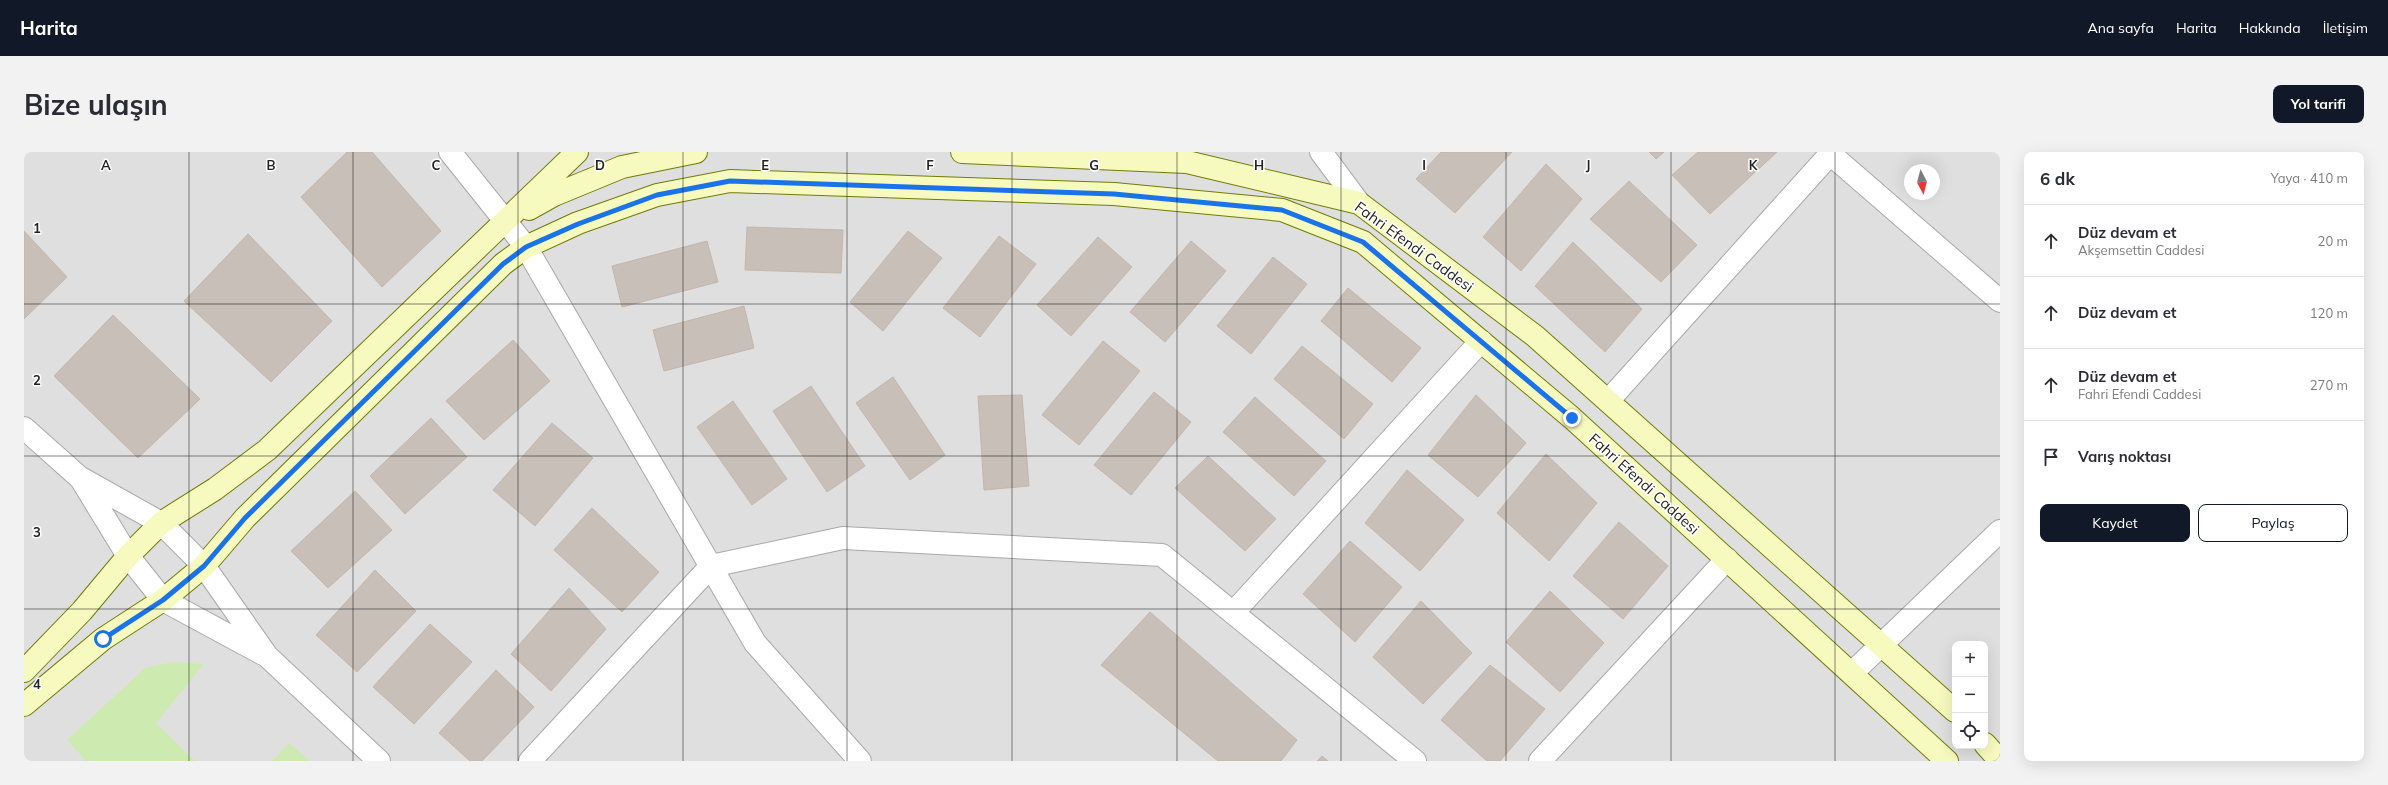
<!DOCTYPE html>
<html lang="tr">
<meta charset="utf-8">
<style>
:root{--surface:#fff;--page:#f2f2f3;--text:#2b2b33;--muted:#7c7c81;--line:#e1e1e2;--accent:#111827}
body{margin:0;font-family:Mulish,sans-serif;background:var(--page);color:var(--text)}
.controls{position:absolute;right:12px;bottom:12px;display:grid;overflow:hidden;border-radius:8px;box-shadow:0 4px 16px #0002}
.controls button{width:36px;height:36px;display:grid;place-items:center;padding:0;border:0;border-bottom:1px solid var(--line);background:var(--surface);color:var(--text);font:20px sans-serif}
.compass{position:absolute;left:1880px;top:12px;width:36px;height:36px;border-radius:50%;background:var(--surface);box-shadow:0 4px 16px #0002;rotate:173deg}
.stop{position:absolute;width:12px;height:12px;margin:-9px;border:3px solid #1a73e8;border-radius:50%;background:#fff}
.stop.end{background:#1a73e8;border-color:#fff;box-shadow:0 1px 4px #0008}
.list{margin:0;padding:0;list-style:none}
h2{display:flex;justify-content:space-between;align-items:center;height:52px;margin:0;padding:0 16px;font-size:17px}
h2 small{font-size:13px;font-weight:400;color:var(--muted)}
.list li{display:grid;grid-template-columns:26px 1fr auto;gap:12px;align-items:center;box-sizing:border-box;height:72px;padding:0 16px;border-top:1px solid var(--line)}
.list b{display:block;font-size:15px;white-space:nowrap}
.list p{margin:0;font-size:13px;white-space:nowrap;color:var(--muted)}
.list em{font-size:13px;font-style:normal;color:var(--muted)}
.actions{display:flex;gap:8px;padding:12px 16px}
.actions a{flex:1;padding:9px 0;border:1px solid var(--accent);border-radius:8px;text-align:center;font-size:14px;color:var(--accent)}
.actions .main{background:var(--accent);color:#fff}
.icon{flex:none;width:22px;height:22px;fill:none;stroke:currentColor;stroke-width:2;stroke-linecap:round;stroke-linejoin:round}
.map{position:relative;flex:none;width:1976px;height:609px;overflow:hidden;border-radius:8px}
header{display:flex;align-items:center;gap:24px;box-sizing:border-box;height:56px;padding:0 20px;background:var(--accent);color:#fff}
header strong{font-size:19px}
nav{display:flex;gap:22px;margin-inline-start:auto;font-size:14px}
.intro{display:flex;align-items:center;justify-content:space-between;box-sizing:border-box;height:96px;padding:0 24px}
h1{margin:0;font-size:28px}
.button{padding:10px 18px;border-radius:8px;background:var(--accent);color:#fff;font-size:14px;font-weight:700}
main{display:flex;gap:24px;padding:0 24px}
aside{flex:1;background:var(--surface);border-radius:8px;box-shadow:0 4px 16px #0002}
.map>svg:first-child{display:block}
</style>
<header>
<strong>Harita</strong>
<nav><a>Ana sayfa</a><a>Harita</a><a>Hakkında</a><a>İletişim</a></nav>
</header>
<div class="intro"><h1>Bize ulaşın</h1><a class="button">Yol tarifi</a></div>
<main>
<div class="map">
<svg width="1976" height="609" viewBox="0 0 1976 609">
<rect width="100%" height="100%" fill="#f2efe9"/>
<!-- residential -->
<path fill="#e0dfdf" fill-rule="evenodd" d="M0,0H1976V609H0ZM1886,18H1910V42H1886ZM1931,492H1961V594H1931Z"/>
<!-- grass -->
<path fill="#cdebb0" d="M148,510L180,512L132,571L171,609H62L43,588L121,516Z
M265,591L286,609H248Z"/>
<!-- building -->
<path fill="#c7bfb8" stroke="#c4b6ab" d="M323,0H348L417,79L358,135L277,45Z
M1417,0H1488L1431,61L1392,27Z
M1625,0H1640L1632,7Z
M1674,0H1753L1686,62L1648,23Z
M1522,12L1558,47L1497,119L1459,85Z
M1605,29L1673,93L1637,130L1566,67Z
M723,75L819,78L817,121L721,118Z
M0,79L43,125L0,167Z
M884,79L918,106L859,179L826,150Z
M224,82L308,169L247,230L160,149Z
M975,84L1012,112L956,185L919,156Z
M1074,85L1108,115L1047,184L1013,153Z
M683,89L694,130L598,155L588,114Z
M1167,89L1202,119L1141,190L1106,160Z
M1549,90L1618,157L1581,200L1511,134Z
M1249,105L1283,132L1227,202L1193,174Z
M1324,136L1397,196L1368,230L1297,169Z
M720,154L730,196L640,219L629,178Z
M89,163L176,247L114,306L30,224Z
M489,188L526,229L460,288L422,249Z
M1079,189L1116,219L1055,293L1018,263Z
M1278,194L1349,252L1320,287L1250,227Z
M869,225L921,303L886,328L832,251Z
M787,234L841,314L803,340L749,259Z
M1130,240L1167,270L1107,343L1070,313Z
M998,243L1005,334L960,338L954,244Z
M1452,243L1502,291L1454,345L1404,303Z
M1231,245L1302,309L1270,344L1199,280Z
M709,249L763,327L728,353L673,275Z
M407,266L443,305L381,362L346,324Z
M528,271L569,306L511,374L469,338Z
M1522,302L1573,351L1525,409L1473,361Z
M1184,304L1252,367L1221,399L1151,336Z
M1383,318L1440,368L1396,419L1341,371Z
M331,339L368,378L304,436L267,399Z
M568,356L635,420L598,460L530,398Z
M1595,370L1644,414L1599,467L1549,424Z
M1326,389L1378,435L1331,490L1279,442Z
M351,418L392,459L333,520L292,483Z
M545,436L582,477L527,539L487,502Z
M1526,439L1580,491L1536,540L1482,490Z
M1397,449L1448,501L1399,552L1349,505Z
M1126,460L1273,588L1257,609H1194L1077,513Z
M406,472L448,510L390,572L349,535Z
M1466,513L1521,557L1476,609H1463L1417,568Z
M472,518L510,555L458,609H446L415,581Z
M1298,604L1304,609H1293Z"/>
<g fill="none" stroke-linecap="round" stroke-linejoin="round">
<!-- street casing -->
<g stroke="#a9a9a9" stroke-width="24">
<path id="street" d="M426,0L502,95L731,491L836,609
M1297,0L1335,51
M1804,0L1976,149
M1584,249L1808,0
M0,276L55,325L137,371L180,414L243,504L355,609
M57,327L104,404L139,448L239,502
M1209,461L1457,189
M1828,521L1976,379
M506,609L687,414L819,386L1138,403L1391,609
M1516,609L1703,407"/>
</g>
<!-- secondary casing -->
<g stroke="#707d05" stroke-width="24">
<path id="secondary" d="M938,0L1163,10L1335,51L1511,184L1931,559
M505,57L530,43L598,15L672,0
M0,519L58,459L104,404L137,371L191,337L243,298L553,0
M0,553L79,487L139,448L180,414L221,366L479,112L502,95L554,71L633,43L706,29L1090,42L1258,58L1339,90L1548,266L1923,609
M1961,592L1976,609"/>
</g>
<!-- street -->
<use href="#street" stroke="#fff" stroke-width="22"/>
<!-- secondary -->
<use href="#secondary" stroke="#f7fabf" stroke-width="22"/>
</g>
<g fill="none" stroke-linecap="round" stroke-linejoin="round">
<!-- route -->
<path stroke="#1a73e8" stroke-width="5" d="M79,487L139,448L180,414L221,366L479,112L502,95L554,72L633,43L706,29L1090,42L1258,58L1339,90L1548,266"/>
</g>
<!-- grid -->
<path fill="none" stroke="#222" stroke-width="1" stroke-opacity="0.55" d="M165,0V609M329,0V609M494,0V609M659,0V609M823,0V609M988,0V609M1153,0V609M1317,0V609M1482,0V609M1647,0V609M1811,0V609M0,152H1976M0,304H1976M0,457H1976"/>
<g text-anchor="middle" stroke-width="3" stroke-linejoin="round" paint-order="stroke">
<!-- street labels -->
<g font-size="15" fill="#222" stroke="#fff">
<text transform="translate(1390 95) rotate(36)" y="5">Fahri Efendi Caddesi</text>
<text transform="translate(1620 332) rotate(42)" y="5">Fahri Efendi Caddesi</text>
</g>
</g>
<g font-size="13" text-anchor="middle" font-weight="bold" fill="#222" stroke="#fff" stroke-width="3" stroke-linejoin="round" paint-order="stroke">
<text x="82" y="18">A</text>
<text x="247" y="18">B</text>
<text x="412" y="18">C</text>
<text x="576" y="18">D</text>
<text x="741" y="18">E</text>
<text x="906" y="18">F</text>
<text x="1070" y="18">G</text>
<text x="1235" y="18">H</text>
<text x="1400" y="18">I</text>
<text x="1564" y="18">J</text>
<text x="1729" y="18">K</text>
<text x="13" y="81">1</text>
<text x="13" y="233">2</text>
<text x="13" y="385">3</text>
<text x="13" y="537">4</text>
</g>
</svg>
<div class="controls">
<button>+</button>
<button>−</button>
<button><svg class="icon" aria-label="locate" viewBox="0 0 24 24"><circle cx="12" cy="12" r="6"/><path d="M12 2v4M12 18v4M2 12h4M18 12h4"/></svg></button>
</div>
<svg class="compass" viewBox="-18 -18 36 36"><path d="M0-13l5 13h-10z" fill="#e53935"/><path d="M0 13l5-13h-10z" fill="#7c7c81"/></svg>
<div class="stop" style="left:79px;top:487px"></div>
<div class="stop end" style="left:1548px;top:266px"></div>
</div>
<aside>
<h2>6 dk<small>Yaya · 410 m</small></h2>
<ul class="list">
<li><svg class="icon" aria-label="ahead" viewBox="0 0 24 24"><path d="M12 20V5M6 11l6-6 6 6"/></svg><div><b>Düz devam et</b><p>Akşemsettin Caddesi</p></div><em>20 m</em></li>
<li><svg class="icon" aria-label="ahead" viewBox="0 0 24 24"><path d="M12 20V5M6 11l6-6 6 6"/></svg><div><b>Düz devam et</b></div><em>120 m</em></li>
<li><svg class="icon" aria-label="ahead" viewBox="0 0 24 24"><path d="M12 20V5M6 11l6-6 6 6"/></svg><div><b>Düz devam et</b><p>Fahri Efendi Caddesi</p></div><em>270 m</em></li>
<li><svg class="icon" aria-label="arrive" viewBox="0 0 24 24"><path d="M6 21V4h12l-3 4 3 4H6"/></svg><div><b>Varış noktası</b></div></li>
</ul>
<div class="actions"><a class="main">Kaydet</a><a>Paylaş</a></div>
</aside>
</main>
